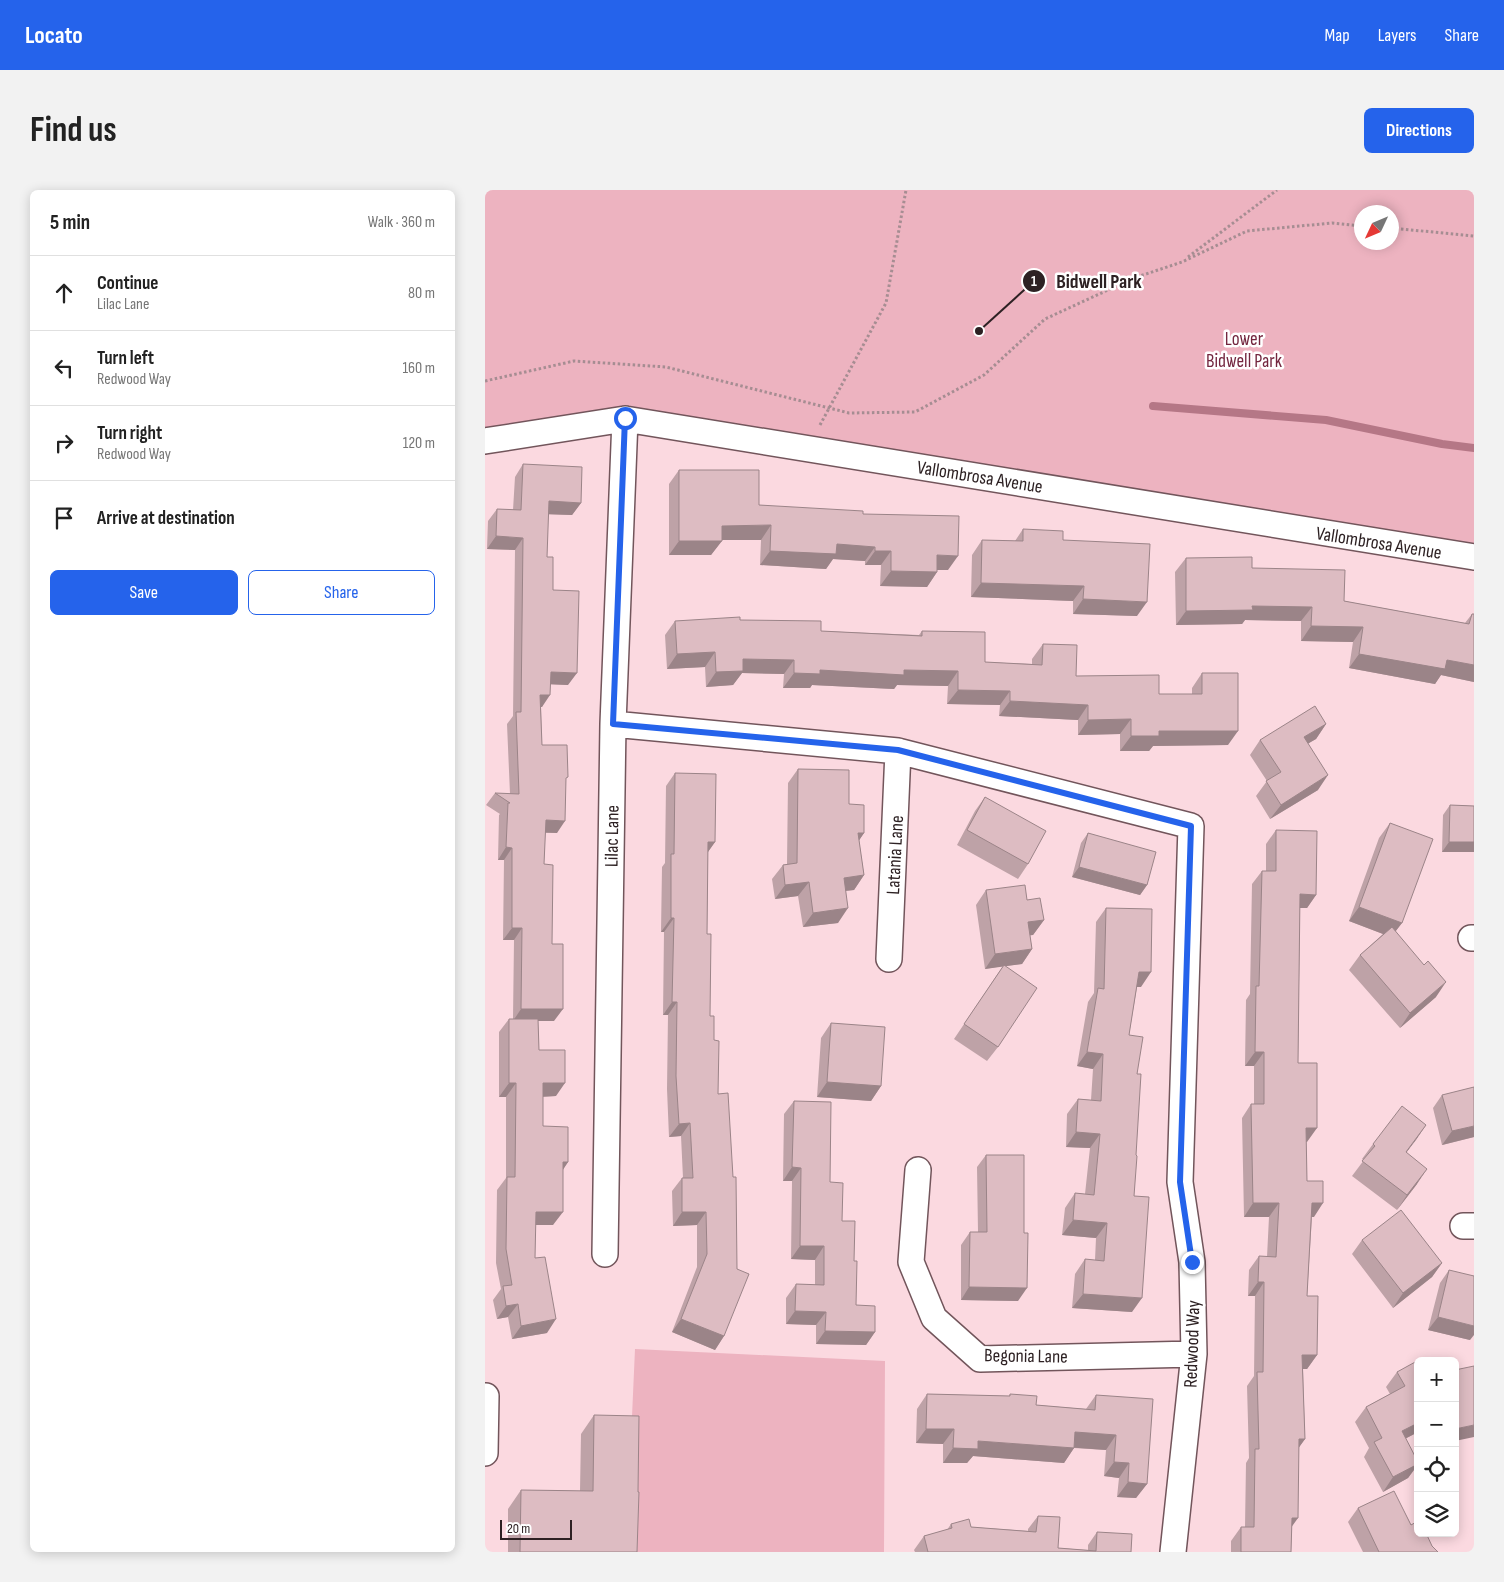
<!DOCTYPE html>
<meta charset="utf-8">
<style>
:root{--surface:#fff;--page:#f2f2f2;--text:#222;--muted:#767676;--line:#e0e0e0;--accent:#2563eb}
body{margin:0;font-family:"Sofia Sans Condensed",sans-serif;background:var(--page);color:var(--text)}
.controls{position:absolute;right:15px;bottom:15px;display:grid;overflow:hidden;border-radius:8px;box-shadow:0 2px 12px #0003}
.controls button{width:45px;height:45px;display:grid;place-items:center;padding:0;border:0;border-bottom:1px solid var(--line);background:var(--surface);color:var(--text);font:25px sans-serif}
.compass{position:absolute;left:869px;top:15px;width:45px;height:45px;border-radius:50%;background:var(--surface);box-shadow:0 2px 12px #0003;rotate:226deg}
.scale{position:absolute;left:15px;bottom:12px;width:72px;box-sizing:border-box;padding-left:5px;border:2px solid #2d2123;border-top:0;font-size:14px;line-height:18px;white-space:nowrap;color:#2d2123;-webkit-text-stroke:4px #fff;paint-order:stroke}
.stop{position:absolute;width:15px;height:15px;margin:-11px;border:4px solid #2563eb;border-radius:50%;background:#fff}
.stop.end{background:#2563eb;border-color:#fff;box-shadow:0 1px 5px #0008}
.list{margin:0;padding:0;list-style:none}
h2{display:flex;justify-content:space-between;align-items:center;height:65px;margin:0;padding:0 20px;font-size:21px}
h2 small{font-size:16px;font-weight:400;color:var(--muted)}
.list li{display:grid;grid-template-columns:32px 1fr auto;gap:15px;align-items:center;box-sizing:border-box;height:75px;padding:0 20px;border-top:1px solid var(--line)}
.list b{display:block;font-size:19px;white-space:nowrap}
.list p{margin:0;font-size:16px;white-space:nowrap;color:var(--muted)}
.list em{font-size:16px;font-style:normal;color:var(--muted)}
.actions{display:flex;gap:10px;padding:15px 20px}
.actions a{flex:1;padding:11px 0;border:1px solid var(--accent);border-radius:8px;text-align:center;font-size:18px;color:var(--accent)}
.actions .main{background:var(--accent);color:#fff}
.icon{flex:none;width:28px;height:28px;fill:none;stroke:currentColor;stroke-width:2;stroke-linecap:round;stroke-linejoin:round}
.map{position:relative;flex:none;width:989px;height:1362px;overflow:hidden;border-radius:8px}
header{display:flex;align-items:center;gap:30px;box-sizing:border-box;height:70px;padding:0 25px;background:var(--accent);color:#fff}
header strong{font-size:24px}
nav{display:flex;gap:28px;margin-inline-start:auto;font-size:18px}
.intro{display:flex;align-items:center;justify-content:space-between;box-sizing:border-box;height:120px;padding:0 30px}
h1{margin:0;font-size:35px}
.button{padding:12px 22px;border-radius:8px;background:var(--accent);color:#fff;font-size:18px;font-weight:700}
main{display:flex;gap:30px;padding:0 30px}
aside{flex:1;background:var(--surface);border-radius:8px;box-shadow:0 2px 12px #0003}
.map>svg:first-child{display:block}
</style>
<header>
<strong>Locato</strong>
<nav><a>Map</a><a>Layers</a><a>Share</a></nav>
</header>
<div class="intro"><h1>Find us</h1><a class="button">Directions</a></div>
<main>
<aside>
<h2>5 min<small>Walk · 360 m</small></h2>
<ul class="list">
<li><svg class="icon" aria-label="ahead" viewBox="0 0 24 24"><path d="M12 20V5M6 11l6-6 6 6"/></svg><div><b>Continue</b><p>Lilac Lane</p></div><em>80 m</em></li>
<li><svg class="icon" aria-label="left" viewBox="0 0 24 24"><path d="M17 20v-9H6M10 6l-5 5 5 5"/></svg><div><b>Turn left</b><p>Redwood Way</p></div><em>160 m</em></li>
<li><svg class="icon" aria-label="right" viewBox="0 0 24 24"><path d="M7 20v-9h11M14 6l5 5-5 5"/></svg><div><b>Turn right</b><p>Redwood Way</p></div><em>120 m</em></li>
<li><svg class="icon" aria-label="arrive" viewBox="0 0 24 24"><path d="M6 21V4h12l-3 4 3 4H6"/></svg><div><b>Arrive at destination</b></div></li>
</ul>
<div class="actions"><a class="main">Save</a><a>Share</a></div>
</aside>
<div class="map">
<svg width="989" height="1362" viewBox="0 0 989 1362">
<rect width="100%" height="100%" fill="#fbd9e0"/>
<!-- green -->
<path fill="#edb3c0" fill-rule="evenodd" d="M0,0H989V355L140,229L0,251ZM876,22H906V52H876Z
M150,1159L400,1171L399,1362H141Z"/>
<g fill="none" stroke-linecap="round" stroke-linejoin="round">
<!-- stream -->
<path stroke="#b57786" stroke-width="8" d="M668,216L841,230L957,254L989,258"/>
<!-- minor casing -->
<g stroke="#72555b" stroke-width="28">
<path id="minor" d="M0,251L140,229L989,367
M128,534L413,561L706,636L695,992L707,1072L709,1164L688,1362
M986,748H989
M404,769L413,561
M433,980L426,1072L449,1128L495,1169L709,1164
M978,1036H989
M120,1064L128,534L140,229
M0,1206H1L0,1263"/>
</g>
<!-- path -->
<path stroke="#a68d92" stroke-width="3" stroke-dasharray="2.5 2.5" stroke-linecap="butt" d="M906,38L989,46
M703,67L792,0
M0,191L89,171L181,177L364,223L430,222L499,185L560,129L649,88L697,72L762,41L847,33L876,36
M335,235L401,113L421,0"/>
<!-- minor -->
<use href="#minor" stroke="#fff" stroke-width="25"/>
</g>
<!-- wall -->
<path fill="#bea2a7" d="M38,274L96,313L87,325L63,324L62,367L83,495L65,494L57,517H56L57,555L81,591L72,643H60L59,674L67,754L69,831H53L54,860L71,906L58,907V936L83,972L78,979L68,1035H50V1068L62,1143L27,1149L23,1127L12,1129L8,1110L16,1099L11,1073L12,1000L21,988V907H14V842L24,829H28L29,750H18L19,670H13L14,625L15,624L1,615L10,603L25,604L22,534L28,526L30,360L2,359L3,331L12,319L28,320L30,287Z
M194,280L274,315L378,324L463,380H452V382L442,397L395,396L396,375H380V371L348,369L341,379L275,375L276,350H237L226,365H184V294Z
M538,339L578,350L652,426L588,424V411L486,407L487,365L497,350L530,351Z
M701,368L767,378L859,411L980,433L987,424H989V492L956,485L950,494L864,478L868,452L816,451V431L760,430L757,434L691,435L690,382Z
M255,430L336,441L434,445L437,441L500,472L547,474V469L558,454L591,486L674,504H707V498L717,483L743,555L668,556L664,561H635V544L593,545V530L514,526L515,515L462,514L463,496L412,495L409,499L327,495L325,498H298L299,484L257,483L248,495L221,497L220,477L182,479L180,445L190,431Z
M841,534L831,549L823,553L833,600L785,629L771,606L782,591L765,565L775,550Z
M313,579L364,614L379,643L374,650L379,685L369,700L360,701L353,733L318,737L313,706L290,709L287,689L298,675L302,674L303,593Z
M190,583L230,652L223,662L222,744L225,826L229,850L233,904L239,1146L230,1160L187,1142L212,1077V1035L188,1036L187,1001L197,988H198L196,946L184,947L182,899L183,825H178L179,742H176L177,677L180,673L181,596Z
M500,607L543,674L533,689L472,655L490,621Z
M965,615L989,616V662H957L958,625Z
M905,633L917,733L910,742L951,807L915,838L864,780L875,765L898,744L864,731L894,648Z
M791,640L831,705L822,718H815L813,873L822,952H821L822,991L829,1027H827L822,1106L832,1165L822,1179H818L820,1249L814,1257L807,1336L806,1362H746V1351L756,1337H760L761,1273L764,1268L762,1196L769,1186L770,1106H763L764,1080L774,1066L782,1067L784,1027H759L757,928L766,914H769V876H760L761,810L765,804L767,694L777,681H781V654Z
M603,643L662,695L655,705L587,687L596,653Z
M501,700L542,710L559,730L548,745H545L547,759L537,774L520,776L513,857L502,871L469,849L518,776L500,779L491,715Z
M621,718L656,797H652L644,845L652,884L649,1006L647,1122L587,1118L590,1084L600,1069L610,1070L611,1048L577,1045L580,1018L590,1003L600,1004L605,958L581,957L582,924L593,909L606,910L608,879L592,876L603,812L609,803L611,732Z
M346,833L396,896L386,911L332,907L336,848Z
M957,905L989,947L957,955L948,918Z
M309,911L345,992L369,1071L371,1115L390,1142L381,1155L331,1154V1135L301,1134V1108L311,1094L330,1095V1070L306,1069L307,991H298L299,924Z
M941,935L921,963L932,994L912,1020L867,986L879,970L877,969L888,954Z
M501,965L539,1043L533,1111L476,1110V1055L485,1042H493L492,977Z
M877,1050L957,1073L947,1087L908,1118L867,1064Z
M964,1080L985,1150L943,1140L955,1093Z
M933,1172V1242L920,1249L933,1272V1275L923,1288L898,1302L879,1267L884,1258L870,1232L881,1217L905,1204L901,1197L912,1182Z
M442,1204L524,1206L525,1204L551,1215L601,1219L611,1205L662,1294L651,1308L632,1307L634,1288L619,1286L621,1260L589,1258L579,1273L488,1266L482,1273H458V1254L431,1253L432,1219Z
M109,1225L152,1362H23V1319L36,1300L95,1301L96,1244Z
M873,1318L926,1335L953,1362H878L863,1332Z
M553,1326L573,1358L603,1360V1355L612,1342L646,1362H430L429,1360L439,1346L462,1340L466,1334L486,1337L543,1341V1339Z"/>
<!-- shaded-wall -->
<path fill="#9b8488" d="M64,311L96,313L87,325L55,324Z
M286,335L276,350H226L237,336Z
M11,346L38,348L30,360L2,359Z
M194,351H237L226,365H184Z
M352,354L390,357L380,371L348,369L341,379L275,375L285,361Z
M390,361H406L396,375H380Z
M452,365L473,366L463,380H442Z
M406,381L452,382L442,397L395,396Z
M496,393L599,396L588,411L486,407Z
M598,409L662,412L652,426L588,424Z
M767,416L827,417L816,431L760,430L757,434L691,435L701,421Z
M826,436L878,437L868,452L816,451Z
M230,462L220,477L182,479L192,464Z
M874,464L962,470L989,475V492L956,485L950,494L864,478Z
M258,469L309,470L299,484L257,483L248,495L221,497L231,482Z
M335,480H419L473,481L463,496L412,495L409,499L327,495L325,498H298L309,483Z
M66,482L92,483L83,495L57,494Z
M473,500L525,501L515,515L462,514Z
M55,505H65L57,517H47Z
M525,511L603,515L593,530L514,526Z
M646,529L635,544L593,545L603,530Z
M841,534L831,549L809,562L819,547Z
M674,541H753L743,555L668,556L664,561H635L646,546Z
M843,585L833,600L785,629L796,615Z
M61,630L80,631L72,643L52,642Z
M373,643H379L369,658Z
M223,652H230L220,666Z
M964,652H989V662H957Z
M21,657L27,658L19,670H13Z
M594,677L662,695L655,705L587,687Z
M379,685L369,700L349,702L359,688Z
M324,692L313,706L290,709L300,695Z
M815,704L831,705L822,718H805Z
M874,717L917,733L906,747L864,731Z
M363,718L353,733L318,737L328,723Z
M186,728H189L179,742H176Z
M559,730L548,745L533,747L543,732Z
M27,738H37L29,750H18Z
M547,759L537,774L500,779L510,764Z
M654,782H666L656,797H644Z
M961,792L951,807L915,838L925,823Z
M187,812H192L183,825H178Z
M36,819H78L69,831H28Z
M602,862L618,864L608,879L592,876Z
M770,862H779L769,876H760Z
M342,892L396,896L386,911L332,907Z
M24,893H31L21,907H14Z
M58,893H80L71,906L48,907Z
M205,933L196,946L184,947L194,934Z
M941,935L931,950L910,977L921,962Z
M989,936V947L957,955L967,941Z
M821,938H832L822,952H812Z
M591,942L615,944L605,958L581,957Z
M78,972H83L74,986Z
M307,977L316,978L307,991H298Z
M942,979L932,994L912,1020L922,1005Z
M768,1013H794L784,1027H759Z
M827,1013H838L829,1027H818Z
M51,1022H78L68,1035H41Z
M197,1022H221L212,1035L188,1036Z
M588,1030L622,1033L611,1048L577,1045Z
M315,1056H339L330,1070L306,1069Z
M957,1073L947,1087L908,1118L918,1103Z
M773,1092H779L770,1106H763Z
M484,1097L542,1098L533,1111L476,1110Z
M598,1104L657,1108L647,1122L587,1118Z
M33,1114L23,1127L12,1129L21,1116Z
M310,1121L341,1122L331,1135L301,1134Z
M953,1127L989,1136V1145L985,1150L943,1140Z
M71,1129L62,1143L27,1149L36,1136Z
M196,1129L239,1146L230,1160L187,1142Z
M340,1141L390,1142L381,1155L331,1154Z
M817,1165H832L822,1179H808Z
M933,1233V1242L906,1256L917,1241Z
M989,1235V1247L970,1251V1239Z
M441,1239H469L458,1254L431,1253Z
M590,1242L631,1245L621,1260L580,1257Z
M814,1249H820L810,1263Z
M493,1251L589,1258L579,1273L488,1266L482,1273H458L468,1258Z
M629,1272L644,1273L634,1288L619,1286Z
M933,1274L923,1288L898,1302L908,1287Z
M643,1292L662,1294L651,1308L632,1307Z
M807,1328H813L803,1342Z"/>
<!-- building -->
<path fill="#ddbcc2" stroke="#9b8488" d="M38,274L97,277L96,313L64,311L62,367H68V400L94,401L92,483L66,482L65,505H55L57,555H82L83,587L81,588L80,631L61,630L59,674L68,675L67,754H78V819H36L37,738H27V658L21,657L23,613H25L10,603L34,604L31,522H36L38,348L11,346L12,319L36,320Z
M194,280H274V315L378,321V324L474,326L473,366L452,365V382L406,381V361H390V357L352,354L351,364L285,361L286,335L237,336V351H194Z
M538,339L578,341V350L665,354L662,412L598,409L599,396L496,393L497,350L538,351Z
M767,367V378L860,380L859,411L984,434L987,424H989V475L962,470L960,479L874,464L878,437L826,436L827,417L767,416L768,420L701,421V368Z
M255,427V430L336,431V441L437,446V441L500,442V472L557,475L558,454L592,455L591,486L674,485V504H717V483H753V541H674V546H646V529L603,530V515L525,511V501L473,500V481L419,480V485L335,480V484L309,483V470L258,469V481L231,482L230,462L192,464L190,431Z
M830,516L841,534L819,547L843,585L796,615L781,591L796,582L775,550Z
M313,579L364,580V614L379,615V643H373L379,685L359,688L363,718L328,723L324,692L300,695L298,675L312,673Z
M190,583L231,584L230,652H223L222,744H226L225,826H229V850L234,851L233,904L243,903L248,987H251L252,1079L264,1084L239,1146L196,1129L222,1064L221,1022H197V988H208L205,933L194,934L191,886L192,812H187L189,728H186V664H189Z
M500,607L561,641L543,674L482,640Z
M965,615L989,616V652H964Z
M905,633L948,649L917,733L874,717Z
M791,640L832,641L831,705L815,704L813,873H832V938H821L822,991H838V1013H827L822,1106H833L832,1165H817L820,1249H814L813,1328H807L806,1362H756V1337H769L770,1259H774L772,1182H778L779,1092H773L774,1066L791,1067L794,1013H768L766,914H779V862H770L771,796H774L777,681H791Z
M603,643L671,662L662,695L594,677Z
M540,695L542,710L555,708L559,730L543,732L547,759L510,764L501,700Z
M621,718L667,719L666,782H654L644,845L658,847L652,884H656L651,965L652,966L649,1006L664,1007L657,1108L598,1104L600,1069L619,1071L622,1033L588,1030L590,1003L609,1005L615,944L591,942L593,909L616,911L618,864L602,862L613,798L619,799Z
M907,737L939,775L943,771L961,792L925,823L875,765Z
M519,775L552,798L513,857L479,834Z
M24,829H53L54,860H80V893H58V936L83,937V972H78V1022H51L50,1068L60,1067L71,1129L36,1136L33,1114L21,1116L18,1096L27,1095L21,1059L22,987H30L31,893H24Z
M346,833L400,837L396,896L342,892Z
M989,897V936L967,941L957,905Z
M309,911L346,912L345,992L358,993L357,1031H370L369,1071H372L371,1115L390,1116V1142L340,1141L341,1122L310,1121L311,1094L339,1095V1056H315L316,978L307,977Z
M917,916L941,935L921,962L942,979L922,1005L877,971L890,956L888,954Z
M501,965H539V1043H543L542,1098L484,1097L485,1042H502Z
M916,1020L957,1073L918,1103L877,1050Z
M964,1080L989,1086V1136L953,1127Z
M932,1171L933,1233L917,1241L933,1272V1274L908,1287L889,1252L897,1248L881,1217L920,1196L912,1182Z
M989,1176V1235L970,1239V1180Z
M442,1204L525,1206V1204L552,1206L551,1215L610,1220L611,1205L668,1209L662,1294L643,1292L644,1273L629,1272L631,1245L590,1242L589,1258L493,1251V1259L468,1258L469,1239H441Z
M109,1225L154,1226L153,1302H154L152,1362H35L36,1300L108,1301Z
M909,1301L926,1335L933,1331V1343H941L947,1356L953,1362H894L873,1318Z
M553,1326L575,1327L573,1358L611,1361L612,1342L647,1344L646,1362H443L439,1346L467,1338L466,1334L484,1329L486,1337L551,1342Z"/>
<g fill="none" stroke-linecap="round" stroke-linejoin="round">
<!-- route -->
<path stroke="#2563eb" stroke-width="6" d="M140,228L128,534L413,560L706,636L695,992L707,1072"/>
</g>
<g text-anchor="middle" stroke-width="5" stroke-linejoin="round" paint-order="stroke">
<!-- park labels -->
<g font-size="19" fill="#73263f" stroke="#fff">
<text x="759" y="155">Lower<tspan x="759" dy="22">Bidwell Park</tspan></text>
</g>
<!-- street labels -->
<g font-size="19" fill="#2d2123" stroke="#fff">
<text transform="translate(495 286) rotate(9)" y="7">Vallombrosa Avenue</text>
<text transform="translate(894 352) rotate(9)" y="7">Vallombrosa Avenue</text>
<text transform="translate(126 646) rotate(-89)" y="7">Lilac Lane</text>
<text transform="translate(409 665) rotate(-87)" y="7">Latania Lane</text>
<text transform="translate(706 1154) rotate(-88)" y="7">Redwood Way</text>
<text transform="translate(541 1165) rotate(1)" y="7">Begonia Lane</text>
</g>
</g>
<!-- callouts -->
<path fill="none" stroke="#2d2123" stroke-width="2" d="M494 141L549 91"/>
<g fill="#2d2123" stroke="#fff" stroke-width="2">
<circle cx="494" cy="141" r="5"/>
<circle cx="549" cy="91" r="12"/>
</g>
<g font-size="15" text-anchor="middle" font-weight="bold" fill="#fff">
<text x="549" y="96">1</text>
</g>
<g font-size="20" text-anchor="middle" font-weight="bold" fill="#2d2123" stroke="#fff" stroke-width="5" stroke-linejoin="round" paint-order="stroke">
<text x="614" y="98">Bidwell Park</text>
</g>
</svg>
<div class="controls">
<button>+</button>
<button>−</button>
<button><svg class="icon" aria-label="locate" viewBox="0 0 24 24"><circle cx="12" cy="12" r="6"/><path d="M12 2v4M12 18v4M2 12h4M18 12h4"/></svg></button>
<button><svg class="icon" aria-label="layers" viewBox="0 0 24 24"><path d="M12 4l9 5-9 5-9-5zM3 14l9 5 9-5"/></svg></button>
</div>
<svg class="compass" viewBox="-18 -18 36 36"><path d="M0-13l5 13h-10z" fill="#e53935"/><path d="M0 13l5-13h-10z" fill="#767676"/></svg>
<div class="scale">20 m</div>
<div class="stop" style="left:140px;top:228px"></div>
<div class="stop end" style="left:707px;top:1072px"></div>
</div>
</main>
